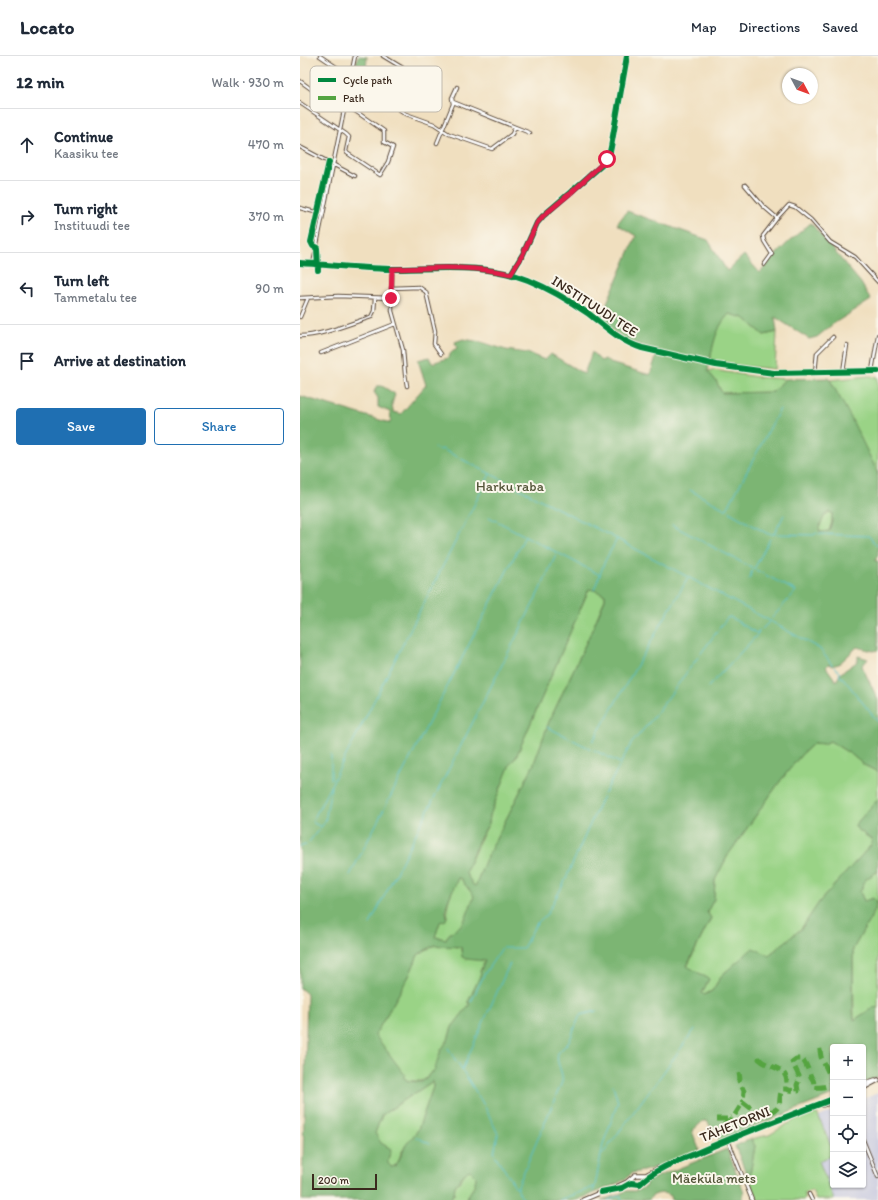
<!DOCTYPE html>
<meta charset="utf-8">
<style>
:root{--surface:#fff;--page:#f6f6f7;--text:#1f2937;--muted:#747a83;--line:#e0e1e3;--accent:#1f6fb2}
body{margin:0;font-family:Itim,sans-serif;background:var(--page);color:var(--text)}
.controls{position:absolute;right:12px;bottom:12px;display:grid;overflow:hidden;border-radius:4px;box-shadow:0 1px 3px #0004}
.controls button{width:36px;height:36px;display:grid;place-items:center;padding:0;border:0;border-bottom:1px solid var(--line);background:var(--surface);color:var(--text);font:20px sans-serif}
.compass{position:absolute;left:482px;top:12px;width:36px;height:36px;border-radius:50%;background:var(--surface);box-shadow:0 1px 3px #0004;rotate:131deg}
.scale{position:absolute;left:12px;bottom:10px;width:65px;box-sizing:border-box;padding-left:4px;border:2px solid #3b2a1e;border-top:0;font-size:11px;line-height:14px;white-space:nowrap;color:#3b2a1e;-webkit-text-stroke:3px #fbf7ec;paint-order:stroke}
.stop{position:absolute;width:12px;height:12px;margin:-9px;border:3px solid #e11d48;border-radius:50%;background:#fff}
.stop.end{background:#e11d48;border-color:#fff;box-shadow:0 1px 4px #0008}
.list{margin:0;padding:0;list-style:none}
h2{display:flex;justify-content:space-between;align-items:center;height:52px;margin:0;padding:0 16px;font-size:17px}
h2 small{font-size:13px;font-weight:400;color:var(--muted)}
.list li{display:grid;grid-template-columns:26px 1fr auto;gap:12px;align-items:center;box-sizing:border-box;height:72px;padding:0 16px;border-top:1px solid var(--line)}
.list b{display:block;font-size:15px;white-space:nowrap}
.list p{margin:0;font-size:13px;white-space:nowrap;color:var(--muted)}
.list em{font-size:13px;font-style:normal;color:var(--muted)}
.actions{display:flex;gap:8px;padding:12px 16px}
.actions a{flex:1;padding:9px 0;border:1px solid var(--accent);border-radius:4px;text-align:center;font-size:14px;color:var(--accent)}
.actions .main{background:var(--accent);color:#fff}
.icon{flex:none;width:22px;height:22px;fill:none;stroke:currentColor;stroke-width:2;stroke-linecap:round;stroke-linejoin:round}
.map{position:relative;flex:none;width:578px;height:1144px;overflow:hidden}
header{display:flex;align-items:center;gap:24px;box-sizing:border-box;height:56px;padding:0 20px;background:var(--surface);border-bottom:1px solid var(--line)}
header strong{font-size:19px}
nav{display:flex;gap:22px;margin-inline-start:auto;font-size:14px}
main{display:flex}
aside{flex:1;background:var(--surface)}
.map>svg:first-child{display:block}
</style>
<header>
<strong>Locato</strong>
<nav><a>Map</a><a>Directions</a><a>Saved</a></nav>
</header>
<main>
<aside>
<h2>12 min<small>Walk · 930 m</small></h2>
<ul class="list">
<li><svg class="icon" aria-label="ahead" viewBox="0 0 24 24"><path d="M12 20V5M6 11l6-6 6 6"/></svg><div><b>Continue</b><p>Kaasiku tee</p></div><em>470 m</em></li>
<li><svg class="icon" aria-label="right" viewBox="0 0 24 24"><path d="M7 20v-9h11M14 6l5 5-5 5"/></svg><div><b>Turn right</b><p>Instituudi tee</p></div><em>370 m</em></li>
<li><svg class="icon" aria-label="left" viewBox="0 0 24 24"><path d="M17 20v-9H6M10 6l-5 5 5 5"/></svg><div><b>Turn left</b><p>Tammetalu tee</p></div><em>90 m</em></li>
<li><svg class="icon" aria-label="arrive" viewBox="0 0 24 24"><path d="M6 21V4h12l-3 4 3 4H6"/></svg><div><b>Arrive at destination</b></div></li>
</ul>
<div class="actions"><a class="main">Save</a><a>Share</a></div>
</aside>
<div class="map">
<svg width="578" height="1144" viewBox="0 0 578 1144">
<rect width="100%" height="100%" fill="#fbf7ec"/>
<filter id="ink" filterUnits="userSpaceOnUse"><feTurbulence type="fractalNoise" baseFrequency=".025" numOctaves="2"/><feDisplacementMap in="SourceGraphic" scale="8" xChannelSelector="R" yChannelSelector="G"/><feConvolveMatrix kernelMatrix="1 2 1 2 8 2 1 2 1" color-interpolation-filters="sRGB"/></filter>
<filter id="wash" filterUnits="userSpaceOnUse"><feTurbulence type="fractalNoise" baseFrequency=".012" numOctaves="4" result="noise"/><feDisplacementMap in="SourceGraphic" scale="16" xChannelSelector="R" yChannelSelector="G"/><feGaussianBlur stdDeviation="0.9" result="paint"/><feColorMatrix in="noise" values="0 0 0 0 0 0 0 0 0 0 0 0 0 0 0 0 0 1.4 0 .05"/><feComposite in="paint" operator="in"/></filter>
<g filter="url(#wash)">
<rect width="100%" height="100%" fill="#f0dfbf"/>
<!-- industrial -->
<path fill="#c0c2dd" d="M578,1037V1144H534L519,1105L533,1099V1129H563V1043Z
M533,1055V1095L519,1061Z"/>
<!-- green -->
<path fill="#9ad386" stroke="#6a7e52" d="M429,258L444,262L464,279L477,276L475,313L440,310L410,304C413,288 416,270 429,258Z
M413,314L457,321L485,323L473,336L422,337L416,325L408,315Z
M569,320L578,321V419L576,413L530,324Z
M529,456L532,457V466L529,475L520,476L518,472L525,459Z
M289,533L294,534L305,539V543L292,574L249,666L233,710L185,805L176,830H174L166,818V815L180,784L189,767L190,759L210,708L216,701Z
M530,685L552,699L564,709L578,716V743L555,769L556,772L572,784V788L520,845L501,873L469,899L449,896L422,919L412,935L404,939L402,937L409,923L387,911L411,862L407,856L414,843L415,824L428,799L481,724L501,699L514,687L524,688Z
M578,815V952L574,951L554,964L553,893L575,854L564,845L560,836L566,823Z
M158,822H160L174,840C171,848 166,866 160,870C154,875 149,876 146,883L135,881L140,866L148,860C144,848 154,833 158,822Z
M136,889C144,891 152,890 161,891V896L185,905L180,915L181,918L168,946L170,948L152,971L148,984L141,994L134,1015C124,1020 129,1026 115,1025C108,1024 109,1026 103,1021L75,979L109,920L118,899C120,897 132,890 136,889Z
M133,1025V1031L118,1074L101,1097L98,1106L95,1110L91,1111L88,1108L87,1104L91,1097L87,1090C80,1089 78,1083 75,1077L82,1059Z
M517,1057L533,1095V1099L519,1105L534,1144H516L512,1134L504,1137L505,1142L504,1144H457L449,1124L455,1090L451,1083L469,1079L498,1062Z
M167,1114H170L176,1120C176,1129 170,1137 165,1144H150L154,1137L155,1130L160,1125Z"/>
<!-- forest -->
<path fill="#7bb573" stroke="#5b7048" fill-rule="evenodd" d="M58,0L67,1L65,27L56,53L47,48Z
M327,155L408,184L427,215L444,199L460,217C475,198 492,182 511,167L561,227L571,244L533,268L517,281L509,283L475,261L477,276L464,279L444,262L429,258C414,273 412,296 408,315L416,325L422,337L473,336L485,323L529,322L551,362L576,413L578,419V499L575,505H578V594L573,595L557,591L539,608L531,610L529,608L526,611L536,625L541,617L558,605V600L568,603L562,610L578,644V716L564,709L552,699L530,685L524,688L514,687L501,699L481,724L428,799L415,824L414,843L407,856L411,862L387,910L409,923L402,937L404,939L412,935L422,919L453,892L469,899L501,873L520,845L572,788V784L556,772L555,769L578,743V815L566,823L560,836L564,845L573,842L577,846L575,854L553,893V954L554,964L574,951L578,952V1021L563,1027V991H533V1039L442,1075L420,1085L407,1065H403L392,1075L399,1093L398,1095L361,1110L343,1115L332,1117L324,1124L312,1130L277,1144H165C170,1137 176,1129 176,1120L170,1114C164,1116 159,1125 155,1130L154,1137L150,1144H2L7,938L0,932V340L90,367L91,364L90,356L78,351V342L74,336L77,330H82L95,338L92,348L93,356L101,358L126,329L118,304L129,301L132,307L148,302L152,295L157,292L155,286L163,283L181,286L206,294L227,297L245,304L251,298L284,318L292,296L301,305L305,303L310,307L350,319L358,295C331,287 321,282 300,263L336,180L317,168ZM529,456L532,457V466L529,475L520,476L519,472L525,459ZM289,533L294,534L305,539V543L292,574L249,666L233,710L185,805L176,829L174,830L166,818V815L179,784L189,767L190,759L210,708L216,701ZM158,822H160L174,840C171,848 166,865 160,870C155,875 149,876 146,883L135,881L140,866L146,864C148,859 146,858 146,854C146,846 155,830 158,822ZM136,889C144,891 152,890 161,891L162,901L166,903L185,905L180,916L181,918L168,946L170,948L152,971L148,984L141,994L134,1015L130,1017L126,1023L121,1026L108,1025L103,1021L105,1019L75,979L109,920L118,899C120,897 132,890 136,889ZM133,1025V1031L118,1074L105,1090L98,1106L95,1110L91,1111L88,1107C87,1102 91,1098 91,1093L81,1087L75,1077L82,1059Z
M451,1083L455,1090L449,1124L435,1090Z
M427,1093L444,1136L442,1144H372L371,1140C363,1135 354,1137 348,1144H301L313,1141L326,1135H336L345,1131L347,1125Z"/>
<g fill="none" stroke-linecap="round" stroke-linejoin="round">
<!-- stream -->
<path stroke="#54c0ce" stroke-width="1" d="M134,392L140,394L142,393L317,483L470,565L520,593L532,609
M390,434L425,453H427L480,353
M430,455L431,457L468,478H475
M189,461L300,519
M372,469L454,513L470,483
M474,478L484,459
M477,478L513,479L517,477
M519,478L569,480L574,487
M575,488L578,490
M456,514L496,535L472,562
M449,523L452,515
M294,534L305,505L317,483
M462,573L470,565
M534,611L540,616L539,620L543,622L578,666
M408,631L458,578
M247,671L291,693
M293,685L388,522
M294,694L320,707
M31,723V699
M21,771L12,766L190,418
M21,771L25,766L31,730
M9,786L19,773
M0,790L6,789
M50,819L225,480
M70,868L233,548L257,497
M171,946L185,917L202,892H223L236,868L247,858L263,829L300,746L331,688L353,662L427,562L430,561L458,578L459,575
M148,992L156,1005
M158,1007L184,1049
M162,1014L210,907
M352,1032L395,973
M185,1051L198,1078L194,1097
M116,1081L130,1088
M195,1099L224,1144
M302,1099L350,1034
M217,1132L262,1026C264,1016 255,1007 258,997L269,986L280,959L297,955
M292,1138L295,1130L303,1088L318,1046L313,1029
M259,1144L294,1131
M308,1144L320,1139L322,1144"/>
</g>
</g>
<g filter="url(#ink)">
<g fill="none" stroke-linecap="round" stroke-linejoin="round">
<!-- street casing -->
<g stroke="#564536" stroke-width="4.5">
<path id="street" d="M20,0L106,58L134,68L149,78L192,93L212,78L215,71
M83,0L126,26
M0,25L43,56
M153,46L230,77
M0,47L46,78L49,81L46,95L47,97L80,119L88,106L93,91L84,86V75L45,48
M137,87L153,48L152,42L157,31
M0,91L55,120
M445,129L463,150L477,162L489,149L495,151L511,164L530,186L555,201L578,226
M0,152L22,158
M13,208L55,0
M464,209L472,198L464,185L463,180L477,162
M92,213V255L103,294L105,318L107,330
M211,218L223,198L237,167L243,160L302,109L309,100L311,91L327,0
M91,232L119,231L126,236L135,275L134,288L141,298
M0,242L38,240L91,242
M0,261L8,242
M0,280C21,280 51,267 71,261L74,255L75,242
M21,297L95,268
M572,315L578,279
M543,316L547,289
M515,317L517,297L533,281
M428,1084L452,1144
M563,1084L578,1121
M509,1138L512,1144"/>
</g>
<!-- secondary casing -->
<g stroke="#564536" stroke-width="5.5">
<path id="secondary" d="M0,207C30,209 60,212 91,213C137,213 185,207 228,224C250,233 270,245 289,258C306,271 321,286 342,292L416,309L474,317L578,315
M563,1028L575,1024
M563,1032L578,1024
M522,1049L533,1046
M316,1131L327,1126L335,1119H346L359,1112
M301,1136L322,1132L331,1127L340,1128C355,1112 379,1105 399,1096C443,1077 488,1060 533,1043
M283,1144L302,1136"/>
</g>
<!-- street -->
<use href="#street" stroke="#fff" stroke-width="2.5"/>
<!-- secondary -->
<use href="#secondary" stroke="#fff" stroke-width="3.5"/>
<!-- quiet -->
<path stroke="#54a441" stroke-width="5" stroke-dasharray="10 5" stroke-linecap="butt" d="M460,1003H459C472,1015 489,1008 487,1033
M439,1017L440,1023L439,1025L444,1035L443,1046
M417,1063H428L432,1061
M424,1069L433,1062L443,1046L452,1053L462,1058C466,1055 470,1057 475,1054C483,1049 477,1040 483,1033H487L489,1034L498,1035L497,1029L500,1022L492,1006L496,1003H502C507,1008 507,1012 510,1018C512,1025 514,1021 514,1031C520,1032 529,1031 533,1026L532,1024L521,1001L519,988"/>
<!-- cycleway casing -->
<g stroke="#fbf7ec" stroke-width="8">
<path id="cycleway" d="M0,207C30,209 60,212 91,213C137,213 185,207 228,224C250,233 270,245 289,258C306,271 321,286 342,292L416,309L474,317L578,315
M18,214L17,192L13,190L11,186L29,106
M211,218L223,198L237,167L243,160L302,109L309,100L311,91L327,0
M301,1136L322,1132L331,1127L340,1128C355,1112 379,1105 399,1096C443,1077 488,1060 533,1043"/>
</g>
<!-- cycleway -->
<use href="#cycleway" stroke="#00873e" stroke-width="6"/>
</g>
</g>
<g fill="none" stroke-linecap="round" stroke-linejoin="round" filter="url(#ink)">
<!-- route -->
<path stroke="#e11d48" stroke-width="5" d="M91,242L92,213C131,212 172,209 211,218L223,198L237,167L243,160L272,136L307,103"/>
</g>
<g text-anchor="middle" stroke-width="4" stroke-linejoin="round" paint-order="stroke">
<!-- street labels -->
<g font-size="14" fill="#3b2a1e" stroke="#fbf7ec">
<text transform="translate(295 250) rotate(33)" y="5">INSTITUUDI TEE</text>
<text transform="translate(435 1068) rotate(-22)" y="5">TÄHETORNI</text>
</g>
<!-- park labels -->
<g font-size="14" fill="#535438" stroke="#fbf7ec">
<text x="210" y="435">Harku raba</text>
<text x="414" y="1127">Mäeküla mets</text>
</g>
</g>
<!-- legend -->
<rect x="10" y="10" width="132" height="46" rx="6" fill="#fbf7ec" stroke="#c1baae" stroke-width="1"/>
<rect x="18" y="22" width="18" height="4" fill="#00873e"/>
<rect x="18" y="40" width="18" height="4" fill="#54a441"/>
<g font-size="11" fill="#3b2a1e">
<text x="43" y="28">Cycle path</text>
<text x="43" y="46">Path</text>
</g>
</svg>
<div class="controls">
<button>+</button>
<button>−</button>
<button><svg class="icon" aria-label="locate" viewBox="0 0 24 24"><circle cx="12" cy="12" r="6"/><path d="M12 2v4M12 18v4M2 12h4M18 12h4"/></svg></button>
<button><svg class="icon" aria-label="layers" viewBox="0 0 24 24"><path d="M12 4l9 5-9 5-9-5zM3 14l9 5 9-5"/></svg></button>
</div>
<svg class="compass" viewBox="-18 -18 36 36"><path d="M0-13l5 13h-10z" fill="#e53935"/><path d="M0 13l5-13h-10z" fill="#747a83"/></svg>
<div class="scale">200 m</div>
<div class="stop" style="left:307px;top:103px"></div>
<div class="stop end" style="left:91px;top:242px"></div>
</div>
</main>
